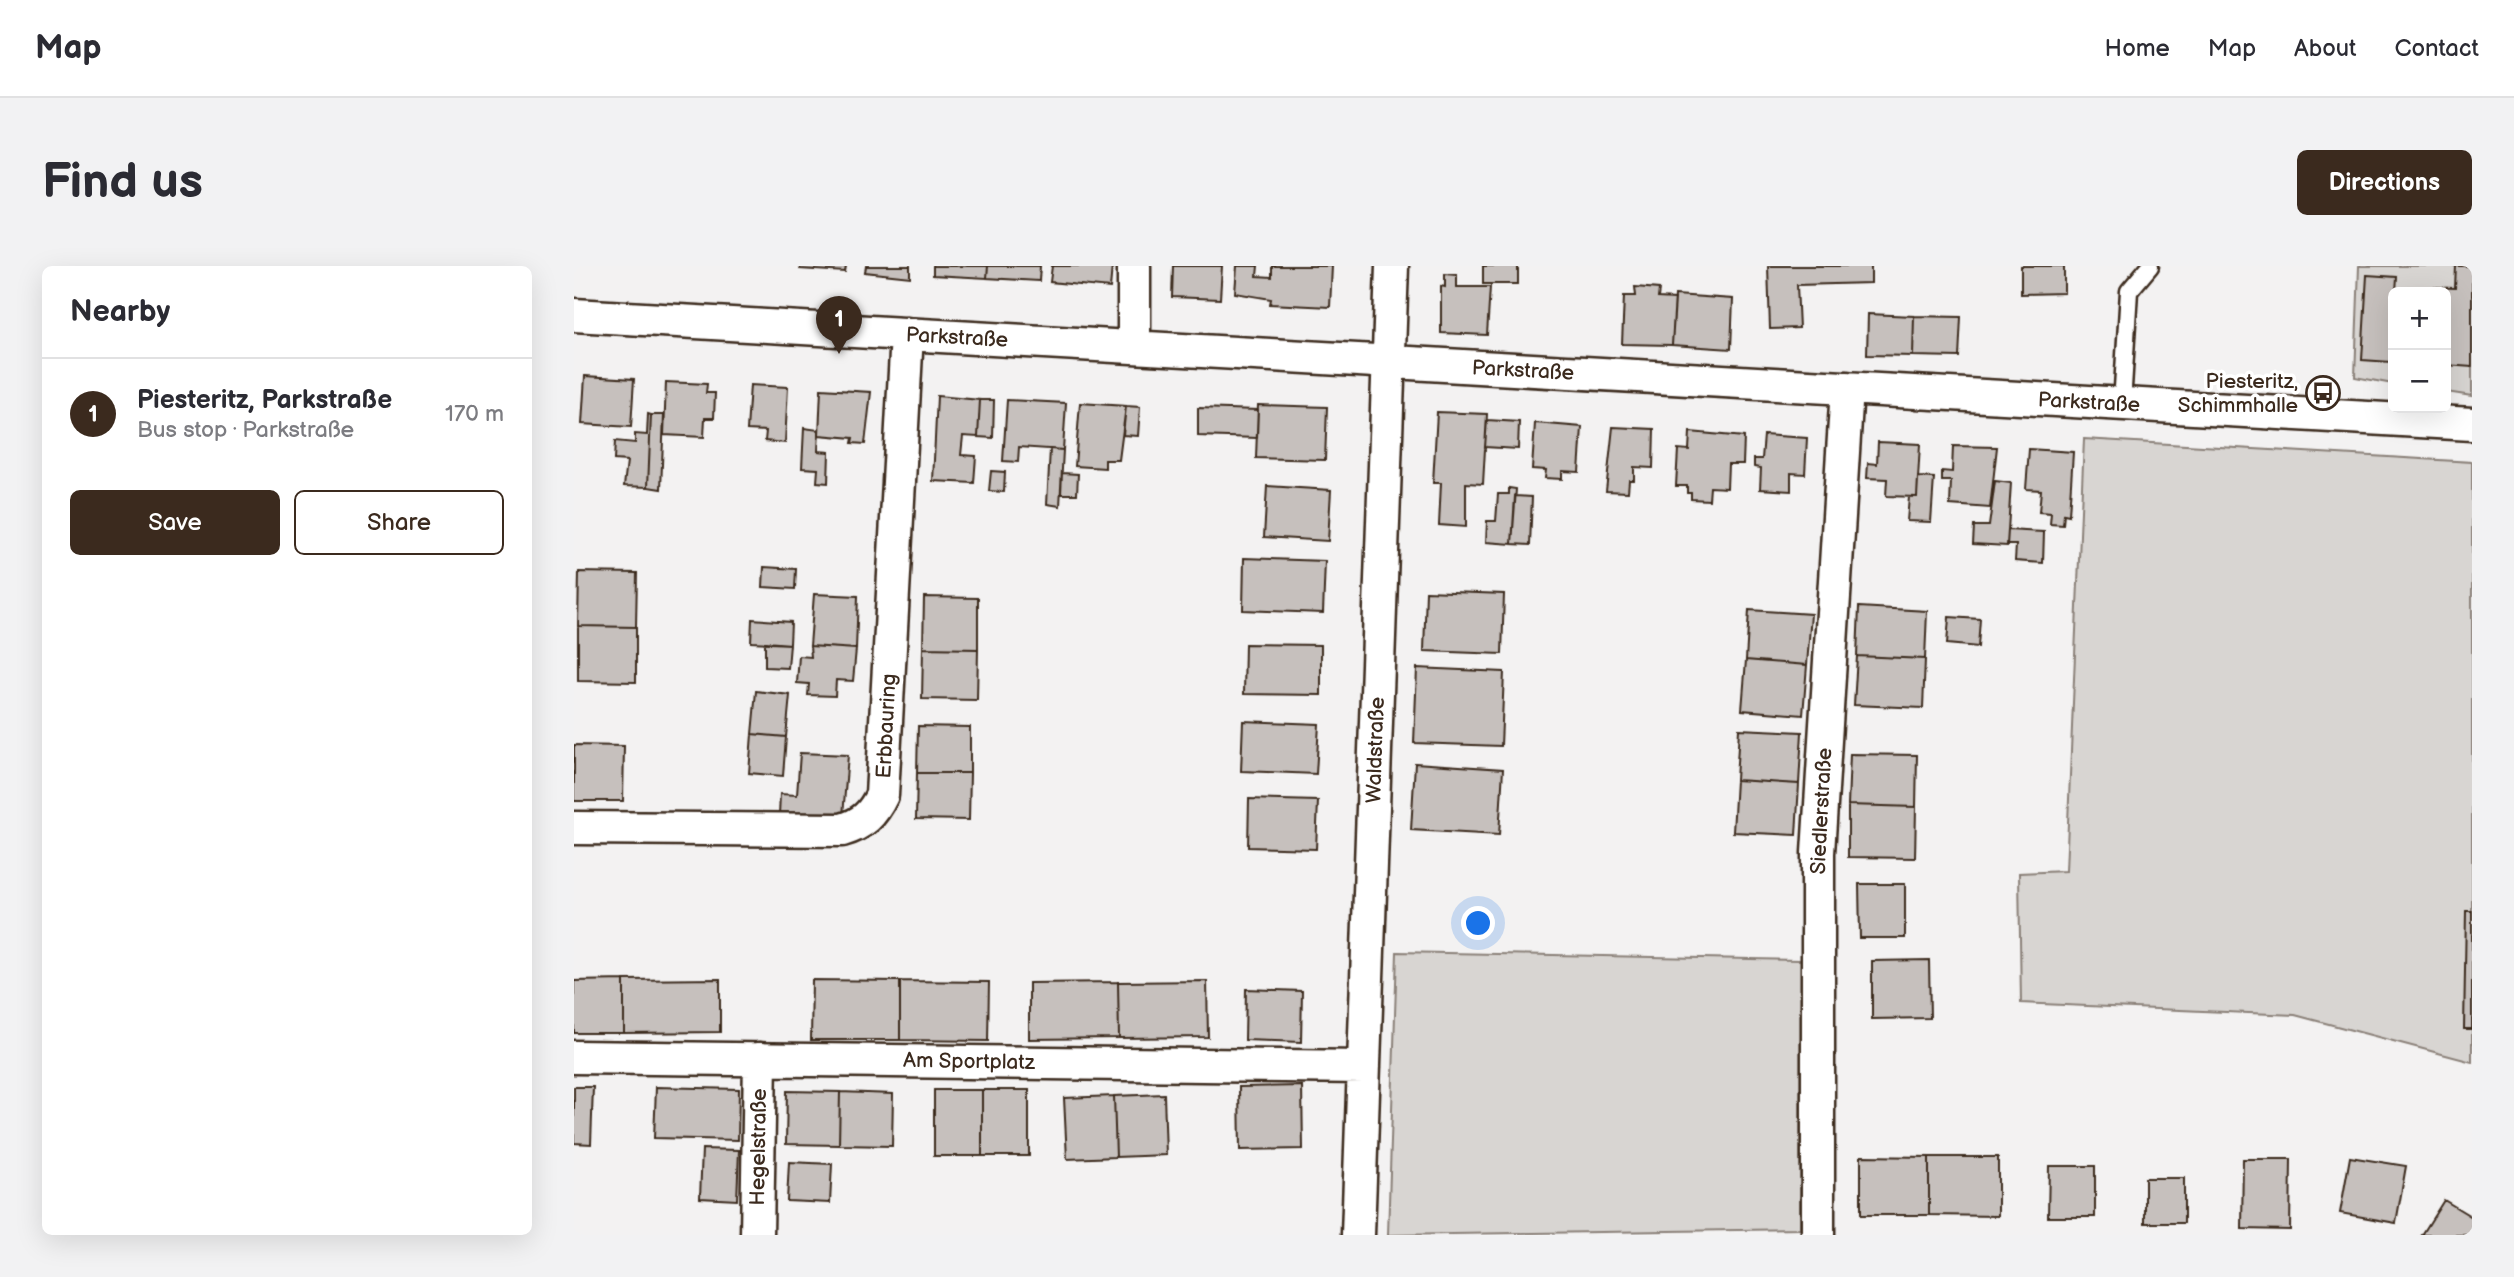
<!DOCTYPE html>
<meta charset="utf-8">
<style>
:root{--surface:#fff;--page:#f2f2f3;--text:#2b2b33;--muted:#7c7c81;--line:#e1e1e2;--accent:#3b2a1e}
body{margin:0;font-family:"Balsamiq Sans",sans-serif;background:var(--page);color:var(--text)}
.controls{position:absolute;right:21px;top:21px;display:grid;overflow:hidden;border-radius:10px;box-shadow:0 7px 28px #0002}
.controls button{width:63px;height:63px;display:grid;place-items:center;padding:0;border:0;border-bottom:2px solid var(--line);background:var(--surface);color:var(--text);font:35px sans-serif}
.you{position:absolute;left:905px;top:658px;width:24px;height:24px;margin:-18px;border:5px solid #fff;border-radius:50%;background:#1a73e8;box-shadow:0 0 0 10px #1a73e833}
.badge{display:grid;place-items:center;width:46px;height:46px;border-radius:50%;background:var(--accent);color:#fff;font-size:23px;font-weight:700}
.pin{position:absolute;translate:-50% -58px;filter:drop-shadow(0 2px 4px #0008)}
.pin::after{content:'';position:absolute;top:37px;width:24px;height:21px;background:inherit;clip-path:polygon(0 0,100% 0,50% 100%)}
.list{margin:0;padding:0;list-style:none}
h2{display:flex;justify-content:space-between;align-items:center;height:91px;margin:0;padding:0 28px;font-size:30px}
h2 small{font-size:23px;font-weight:400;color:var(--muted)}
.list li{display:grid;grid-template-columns:46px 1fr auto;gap:21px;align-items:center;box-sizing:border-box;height:112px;padding:0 28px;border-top:2px solid var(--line)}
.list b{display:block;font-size:26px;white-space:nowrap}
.list p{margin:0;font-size:23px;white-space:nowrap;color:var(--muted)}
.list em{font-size:23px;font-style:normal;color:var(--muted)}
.actions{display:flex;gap:14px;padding:21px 28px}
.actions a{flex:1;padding:16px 0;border:2px solid var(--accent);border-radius:10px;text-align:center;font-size:24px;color:var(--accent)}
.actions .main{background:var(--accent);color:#fff}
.map{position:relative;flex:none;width:1898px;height:969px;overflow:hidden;border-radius:10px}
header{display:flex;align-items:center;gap:42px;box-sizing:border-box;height:98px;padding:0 35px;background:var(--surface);border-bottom:2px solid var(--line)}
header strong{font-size:33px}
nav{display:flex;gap:38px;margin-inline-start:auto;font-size:24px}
.intro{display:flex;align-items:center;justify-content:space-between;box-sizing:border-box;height:168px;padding:0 42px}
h1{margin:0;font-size:49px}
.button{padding:18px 32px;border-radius:10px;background:var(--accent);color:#fff;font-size:24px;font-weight:700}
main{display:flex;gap:42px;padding:0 42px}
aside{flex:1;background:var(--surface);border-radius:10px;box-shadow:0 7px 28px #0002}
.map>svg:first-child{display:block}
</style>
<header>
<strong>Map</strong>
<nav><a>Home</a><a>Map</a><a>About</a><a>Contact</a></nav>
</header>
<div class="intro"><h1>Find us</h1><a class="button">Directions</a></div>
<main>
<aside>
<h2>Nearby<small></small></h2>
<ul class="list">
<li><span class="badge">1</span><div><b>Piesteritz, Parkstraße</b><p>Bus stop · Parkstraße</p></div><em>170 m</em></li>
</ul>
<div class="actions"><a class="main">Save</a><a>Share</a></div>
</aside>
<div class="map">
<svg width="1898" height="969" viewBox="0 0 1898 969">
<rect width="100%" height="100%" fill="#f3f2f2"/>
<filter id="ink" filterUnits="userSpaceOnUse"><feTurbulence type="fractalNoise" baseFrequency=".0143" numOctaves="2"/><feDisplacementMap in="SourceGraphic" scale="14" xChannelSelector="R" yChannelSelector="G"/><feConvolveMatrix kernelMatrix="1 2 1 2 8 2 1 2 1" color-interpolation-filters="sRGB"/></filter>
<g filter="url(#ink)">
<!-- green -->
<path fill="#d8d5d2" stroke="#8a8078" stroke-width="2" d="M1785,0H1898V130L1872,126V26H1819V118L1781,111Z
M1510,173L1898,196V796L1721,749L1447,737L1445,607L1492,605Z
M823,686L1227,694L1226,963L814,969Z"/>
<!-- building -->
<path fill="#c6c0bd" stroke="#3b2a1e" stroke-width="2" d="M226,0H272L271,6L226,3Z
M292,0H336V11L291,6Z
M359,0H414L413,12L359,9Z
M414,0H466L465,15L413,12Z
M478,0H538L536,22L476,16Z
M599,0H648L646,33L598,31Z
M663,0H684L683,10L698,11V0H758L756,41L696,38L697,33L661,27Z
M909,0H944V18H909Z
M1194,0H1297V17L1223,19L1225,62L1196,63Z
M1447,0H1490V27L1447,28Z
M1882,0H1898V101L1872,99V26H1855V21L1881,22Z
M871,8L883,9V21H916L913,69L867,67V20L871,21Z
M1793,9L1823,11L1817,96L1788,94Z
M1061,21L1085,23L1084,32L1101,33L1098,79L1048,78L1050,30H1062Z
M1101,29L1159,33L1157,83L1098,79Z
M1294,48L1340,50L1339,90L1293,89Z
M1340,50L1387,51L1385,91L1339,90Z
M11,110L60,113L57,161L8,158Z
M92,116L133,118L132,127H141L140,152H131L130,171L90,169Z
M176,119L214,121L211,177L191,175L192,165L173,164Z
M247,123L297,126L291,178L278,177L279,172L245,169Z
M363,130L406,134L404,171L389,170L387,189L402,190L400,217L359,215Z
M406,134H420L419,172L404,171Z
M433,134L492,137L489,184L445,181L444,196L429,195Z
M506,137L552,140L545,194H531V202L501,200Z
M684,139L753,141L751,194L682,192Z
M552,140L566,141L564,170L549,169Z
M624,142L684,144L683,172L624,170Z
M863,146L913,148L909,218L892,217V261L865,259L867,217H859Z
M74,148L77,149L74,221L50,220L53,195L40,194L41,175L61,177V168L73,169Z
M77,149H90L87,223L74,221Z
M913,154L945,156L944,183L911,181Z
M961,157L1008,161L1005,206L988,205V213L971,212L972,204L958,203Z
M1039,161L1080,163L1079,202L1060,201V214H1055L1054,226L1032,225Z
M230,162L245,164L244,185L255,186L254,217L243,216L244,203L228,202Z
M1116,166L1170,171L1169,198H1154L1153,222L1136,221L1135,234L1117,233V227H1113V220H1102L1104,183L1115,184Z
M1190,169L1233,172L1231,208L1217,207V225L1186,223L1187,202L1180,201V193H1188Z
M1304,176L1346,178L1343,231L1312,230L1313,213L1293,212L1294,197L1303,198Z
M1379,180L1423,181L1416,242L1376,239L1377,215H1368V205L1378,206Z
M476,183L489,184L486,240L473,238Z
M1455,183L1499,186L1495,249L1490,248L1489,259L1476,258L1477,247L1465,246L1467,224L1452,223Z
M417,205L431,206L430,226L415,225Z
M488,207L504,208L503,228H487Z
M1344,211L1360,212L1357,256L1333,255L1335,231H1343Z
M1421,215L1437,217L1433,280L1399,278L1400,260H1415Z
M693,220L757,224L754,275L690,271Z
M935,222L942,223L938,278L912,276L913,255H922L924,228H935Z
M941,230L958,231L956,279L938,278Z
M1434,264L1470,266L1469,297L1441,295L1442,279H1433Z
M670,292L751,295L749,347L669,344Z
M190,301L222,303L221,323L189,321Z
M5,306L63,307L62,361L4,360Z
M852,325L930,328L928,388L850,385Z
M240,328L284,330L282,383L236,380Z
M350,331L404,332V383L349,382Z
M1285,341L1353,345L1351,393L1283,390Z
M1175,344L1237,348L1233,399L1172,394Z
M1375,351L1406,353L1404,381L1373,378Z
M178,353L217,356L216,378L177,376Z
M4,360L62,361V416L4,415Z
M191,376L216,378L214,402L191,401Z
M671,378L747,379V429L670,428Z
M236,380L282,383L279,415L262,414L261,430L234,429L235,418L223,417L225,390L237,391Z
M349,382L404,383L403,434L348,433Z
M1283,390L1351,393L1349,442L1280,439Z
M1172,394L1233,399L1229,449L1168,444Z
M843,402L930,406L927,480L840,477Z
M182,425L216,429L212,471L178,468Z
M669,455L745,458L742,508L667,505Z
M344,460L396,461V507H343Z
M1165,463L1228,466L1225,518L1162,514Z
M178,468L212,471L209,510L175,507Z
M0,479L50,480L49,535H0Z
M226,487L274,489L269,550L205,549L206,528L223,529Z
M1276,488L1343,489L1342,541L1274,539Z
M841,497L929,503L925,569L837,564Z
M343,507H396L395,554L342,553Z
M1162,514L1225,518L1222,569L1159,566Z
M675,533L744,535L742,583L674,581Z
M1274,539L1342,541L1341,592L1274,591Z
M1285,618H1331V672H1286Z
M1892,645H1898V763H1890Z
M1355,694L1356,752L1298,753V695Z
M146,713V766L50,767V714Z
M50,714V767H0V715Z
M238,714L326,715V774H237Z
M326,715L415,716L414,775L326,774Z
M633,715L634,771L545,772L544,716Z
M544,716L545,772L455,773V717Z
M672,723L728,725L727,776L671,774Z
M728,820L729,883L666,884L665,821Z
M0,821H19L17,878L0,877Z
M82,821L165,823L164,874L80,872Z
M360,824H408V890H360Z
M408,824H455V890H408Z
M213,825L266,826L265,879L212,878Z
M266,826L319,828L318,880L265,879Z
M590,828L592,889L542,891L540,830Z
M540,830L542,891L493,893L490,832Z
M128,883L165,884L163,934L126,932Z
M1287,890L1355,891V949H1287Z
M1355,891H1424V950L1355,949Z
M1776,891L1832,900L1822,957L1766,947Z
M1669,893H1717L1716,964L1668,963Z
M215,896L258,898L256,937L213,935Z
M1475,900H1521V951H1474Z
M1571,912H1610V957H1571Z
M1870,934L1898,951V969H1848Z"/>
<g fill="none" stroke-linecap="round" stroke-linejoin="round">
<!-- lane casing -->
<g stroke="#3b2a1e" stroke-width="21">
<path id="lane" d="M1548,138L1555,25L1576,0"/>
</g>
<!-- street casing -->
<g stroke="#3b2a1e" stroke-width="37">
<path id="street" d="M0,49L1898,158
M560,81V0
M0,562L268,564C289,558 299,548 308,529L333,68
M0,791L790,801
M183,969L186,793
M784,969L818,0
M1244,969V587L1273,122"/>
</g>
<!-- lane -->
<use href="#lane" stroke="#fff" stroke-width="16"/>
<!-- street -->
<use href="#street" stroke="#fff" stroke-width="32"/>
</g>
</g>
<!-- icons -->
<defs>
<g id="bus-ring" transform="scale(1.75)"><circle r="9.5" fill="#fff" stroke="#3b2a1e" stroke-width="1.5"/><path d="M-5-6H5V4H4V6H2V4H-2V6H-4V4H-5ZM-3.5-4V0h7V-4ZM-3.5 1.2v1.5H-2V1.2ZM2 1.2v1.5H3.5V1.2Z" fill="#3b2a1e"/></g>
</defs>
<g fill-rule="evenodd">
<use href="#bus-ring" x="1749" y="127"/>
</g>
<g text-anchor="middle" stroke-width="7" stroke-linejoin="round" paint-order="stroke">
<!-- street labels -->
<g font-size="21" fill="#3b2a1e" stroke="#fff">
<text transform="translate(383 71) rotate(3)" y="7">Parkstraße</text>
<text transform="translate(949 104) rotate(3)" y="7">Parkstraße</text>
<text transform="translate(1515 136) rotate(3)" y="7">Parkstraße</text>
<text transform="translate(312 460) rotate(-87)" y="7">Erbbauring</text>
<text transform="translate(801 484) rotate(-88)" y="7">Waldstraße</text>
<text transform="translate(1247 545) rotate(-87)" y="7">Siedlerstraße</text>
<text transform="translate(395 795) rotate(1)" y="7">Am Sportplatz</text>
<text transform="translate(184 881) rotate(-89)" y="7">Hegelstraße</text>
</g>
<!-- poi labels -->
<g font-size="21" fill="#3b2a1e" stroke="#fff" text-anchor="end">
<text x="1724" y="122">Piesteritz,<tspan x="1724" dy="24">Schimmhalle</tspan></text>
</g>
</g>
</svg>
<div class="controls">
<button>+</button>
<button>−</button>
</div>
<div class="you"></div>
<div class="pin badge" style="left:265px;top:88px">1</div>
</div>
</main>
